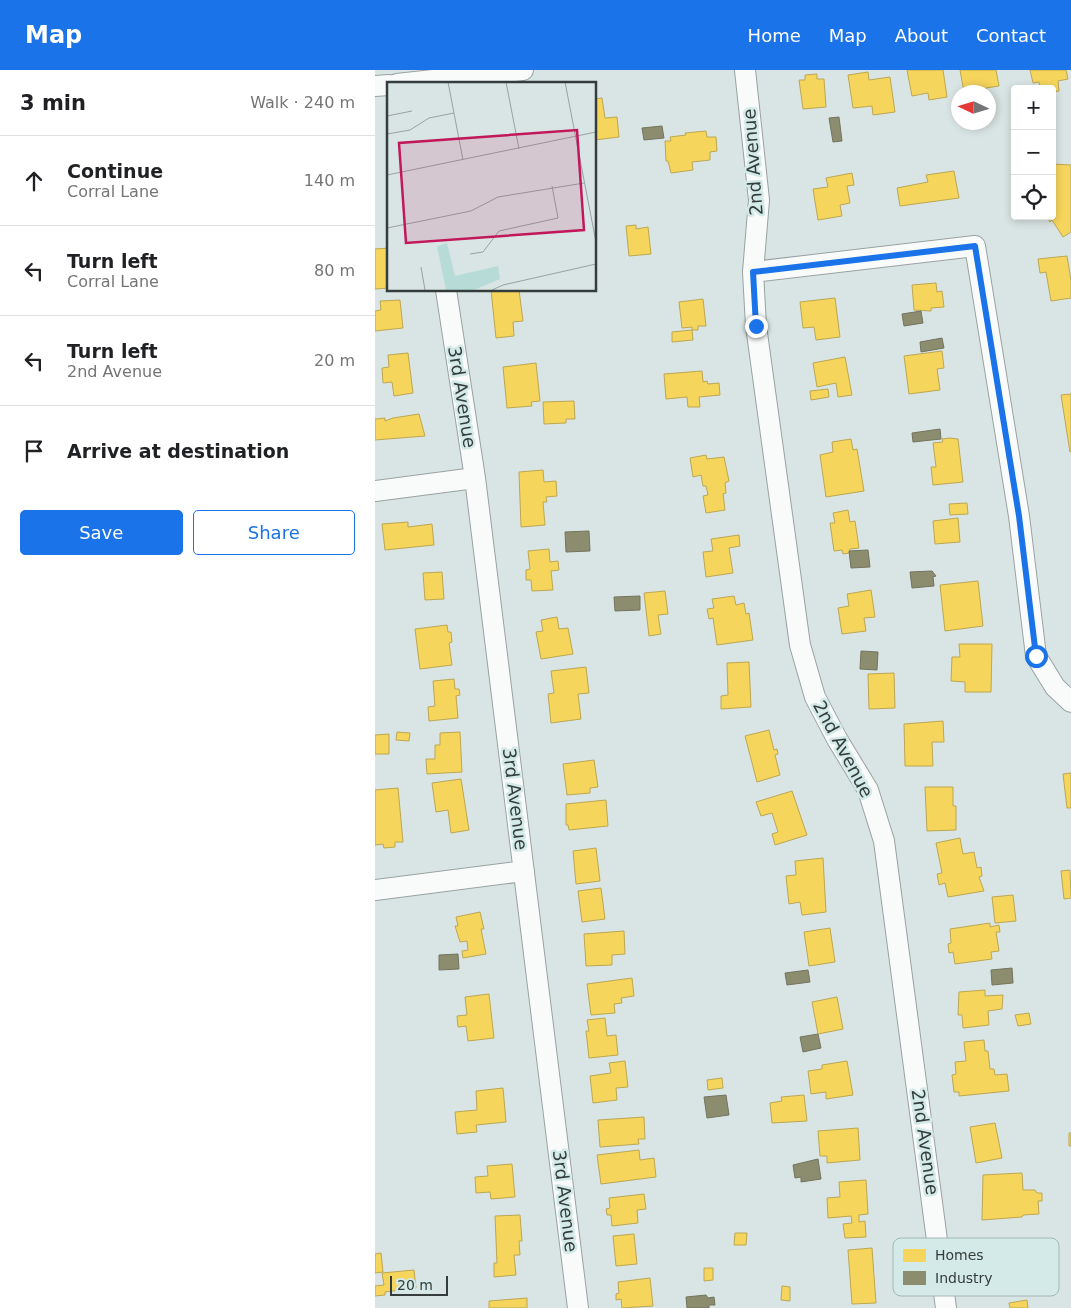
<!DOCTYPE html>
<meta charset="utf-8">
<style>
:root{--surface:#fff;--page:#f2f2f2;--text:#202124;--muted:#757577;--line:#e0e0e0;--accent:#1a73e8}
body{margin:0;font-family:"DejaVu Sans",sans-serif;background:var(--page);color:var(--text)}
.controls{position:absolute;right:15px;top:15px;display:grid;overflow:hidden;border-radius:5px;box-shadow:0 2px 8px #0003}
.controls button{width:45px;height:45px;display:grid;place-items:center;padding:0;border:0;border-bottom:1px solid var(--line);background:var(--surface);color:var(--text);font:25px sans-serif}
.compass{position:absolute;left:576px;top:15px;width:45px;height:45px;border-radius:50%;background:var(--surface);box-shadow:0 2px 8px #0003;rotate:274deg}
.scale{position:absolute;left:15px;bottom:12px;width:58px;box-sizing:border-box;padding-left:5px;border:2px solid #343d3c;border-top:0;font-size:14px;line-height:18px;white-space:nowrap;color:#343d3c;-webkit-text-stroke:4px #d4eae8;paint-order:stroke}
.stop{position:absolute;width:15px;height:15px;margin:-11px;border:4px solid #1a73e8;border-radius:50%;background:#fff}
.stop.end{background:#1a73e8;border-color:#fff;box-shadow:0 1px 5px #0008}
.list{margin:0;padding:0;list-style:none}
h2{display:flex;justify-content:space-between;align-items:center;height:65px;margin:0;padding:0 20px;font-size:21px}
h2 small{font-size:16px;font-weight:400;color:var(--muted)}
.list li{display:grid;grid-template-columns:32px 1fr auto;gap:15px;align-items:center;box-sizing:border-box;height:90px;padding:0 20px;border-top:1px solid var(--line)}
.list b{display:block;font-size:19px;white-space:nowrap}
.list p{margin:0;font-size:16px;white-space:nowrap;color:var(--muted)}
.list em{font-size:16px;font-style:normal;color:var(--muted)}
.actions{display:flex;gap:10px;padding:15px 20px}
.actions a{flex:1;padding:11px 0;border:1px solid var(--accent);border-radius:5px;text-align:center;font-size:18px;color:var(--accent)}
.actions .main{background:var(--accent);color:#fff}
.icon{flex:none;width:28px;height:28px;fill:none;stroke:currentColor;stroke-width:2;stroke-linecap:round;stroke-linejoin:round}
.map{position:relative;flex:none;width:696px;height:1238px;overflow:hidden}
header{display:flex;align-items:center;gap:30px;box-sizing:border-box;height:70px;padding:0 25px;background:var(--accent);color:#fff}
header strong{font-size:24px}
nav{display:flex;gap:28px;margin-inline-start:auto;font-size:18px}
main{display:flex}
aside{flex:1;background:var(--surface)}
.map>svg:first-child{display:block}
</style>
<header>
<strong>Map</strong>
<nav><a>Home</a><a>Map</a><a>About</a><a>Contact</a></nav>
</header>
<main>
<aside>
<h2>3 min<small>Walk · 240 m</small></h2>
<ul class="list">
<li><svg class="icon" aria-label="ahead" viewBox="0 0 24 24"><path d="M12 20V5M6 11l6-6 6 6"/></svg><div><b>Continue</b><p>Corral Lane</p></div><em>140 m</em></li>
<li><svg class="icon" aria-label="left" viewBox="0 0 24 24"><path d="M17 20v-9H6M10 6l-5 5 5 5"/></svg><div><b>Turn left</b><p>Corral Lane</p></div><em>80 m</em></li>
<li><svg class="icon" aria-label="left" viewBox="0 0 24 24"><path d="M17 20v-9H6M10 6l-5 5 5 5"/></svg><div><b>Turn left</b><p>2nd Avenue</p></div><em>20 m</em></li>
<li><svg class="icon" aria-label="arrive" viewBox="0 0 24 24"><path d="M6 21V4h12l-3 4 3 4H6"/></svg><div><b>Arrive at destination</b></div></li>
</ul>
<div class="actions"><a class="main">Save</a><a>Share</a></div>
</aside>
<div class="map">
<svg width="696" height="1238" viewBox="0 0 696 1238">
<rect width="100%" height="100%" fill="#d9e5e4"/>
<!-- homes -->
<path fill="#f6d55c" stroke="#bca752" d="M532,0H568L572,27L554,30L553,23L537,26Z
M585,0H621L624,16L611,18V22H589Z
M655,0H691L693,9L683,11L684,21L677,22V19H665L664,12L658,13Z
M493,2L494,10L515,7L520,42L498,45L497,36L478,38L473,5Z
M442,4V9H449L451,37L428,39L424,10H430V5Z
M227,28L230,48L242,47L244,67L220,70V29Z
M331,61L332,67H341L342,81L335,82V90L317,92L318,100L296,103L293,91H291L290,71H296L295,67L311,65L310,63Z
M677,94L696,95V162L688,167L677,150L675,152L671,146H677Z
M579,101L584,128L525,136L522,118L553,112L551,105Z
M477,103L479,115L472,116L475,133L465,135L467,146L443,150L438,119L453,117L451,108Z
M261,155V159L273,157L276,184L254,186L251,156Z
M14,178V218L0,219V179Z
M692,186L696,211V228L676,231L671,202L665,203L663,189Z
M561,213L562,222L567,221L569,237L556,238V241L539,240L537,215Z
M116,220H144L148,251L138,252L139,266L121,268Z
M460,228L465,267L441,270L439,257L428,258L425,232Z
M328,229L331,256H323V260H317V257L307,258L304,232Z
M25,230L28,258L0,261V241L6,240L5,231Z
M317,260L318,270L297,272V262Z
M567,281L569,298L562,299L565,320L534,324L529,286Z
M33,283L38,323L19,326L17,312L8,313L7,298L14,297L13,285Z
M470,287L477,325L463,327L461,313L442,317L438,293Z
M161,293L165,331L156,332L157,336L132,338L128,297Z
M327,301L328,312L332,311L333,314L344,313L345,325L324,327L325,337H313L312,327L291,329L289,304Z
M453,319L454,327L436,330L435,321Z
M696,324V382H695L686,325Z
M199,331L200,349H191V353L169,354L168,332Z
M44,344L50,366L0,370V349L10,348V351L18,348Z
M574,368L583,369L588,412L558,415L556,397H561L558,373L568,372L567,369Z
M476,369L478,380L482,379L489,421L451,427L445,385L458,382L457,372Z
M331,385L332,389L349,387L354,411L350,413L351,423L348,424L350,440L331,443L328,426L333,425L331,416H328L326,405L318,407L315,388Z
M168,400L169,412L181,411L182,426L171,427L172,432H168L170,455L146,457L144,402Z
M592,433L593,444L575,445L574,434Z
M473,440L475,452L480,451L484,478L475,479L474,483L468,484L467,480L459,481L455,453H460L458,443Z
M583,448L585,472L560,474L558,451Z
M33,452V457L57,454L59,475L10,480L7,454Z
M364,465L365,476L354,478L358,503L331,507L328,482L338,481L336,469Z
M174,479L175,492L183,491L184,500L176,501L178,520L157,521L156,510H151V500L155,499L153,481Z
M67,502L69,529L50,530L48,503Z
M603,511L608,556L570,561L565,515Z
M496,520L500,547L489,548L491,561L467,564L463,538L474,536L472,524Z
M290,521L293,544L283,545L286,564L274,566L269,523Z
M359,526L361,535L369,533L371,544L374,543L378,570L342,575L338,548L334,549L332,539L339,538L337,529Z
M182,547L184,559L193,558L198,584L166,589L161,562L168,561L166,550Z
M72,555L73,562H76L77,572L74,573L77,595L45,599L40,559Z
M584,574H617L616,622H590V612L576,611L577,587H585Z
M374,592L376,637L346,639V626L353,625L352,593Z
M211,597L214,623L203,624L206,649L176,653L173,624L179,623L176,601Z
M519,603L520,638L494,639L493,604Z
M79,609L80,619H84L85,625L81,626L83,648L54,651L53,637L60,636L58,611Z
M568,651L569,672H557L558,696H530L529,654Z
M394,660L399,680L402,679L403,684L400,685L405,705L382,712L370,666Z
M22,662L35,663L34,671L21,670Z
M85,662L87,702L52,704L51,689H60V675H65V663Z
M14,664V684H0V665Z
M219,690L223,717L215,718V723L192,725L188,694Z
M696,703V738H692L688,704Z
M86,709L94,760L76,763L73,740L61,742L57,713Z
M550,717H578V736H581V760L552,761Z
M23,718L28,772H20V777L9,778L8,774L0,775V720Z
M417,721L432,765L400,775L397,764L403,762L397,743L386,746L381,732Z
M231,730L233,756L194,760L193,755H191V734Z
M585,768L588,784L599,782L602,798L606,797L607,806L604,807L609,821L573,827L570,813L564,815L562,804L567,803L561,773Z
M221,778L225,811L201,814L198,781Z
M448,788L451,842L427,845L425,832L414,834L411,806L421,805L420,791Z
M695,800L696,828L689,829L686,801Z
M226,818L230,849L207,852L203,821Z
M638,825L641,851L620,853L617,827Z
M105,842L109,859H106L111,884L88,888L87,881L93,880L92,871L85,872L80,856H83L81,847Z
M615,853V857L624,855L625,862H621L624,881L616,882L617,889L580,894L578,882L574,883L573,874L576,873L575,859Z
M455,858L460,892L434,896L429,862Z
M249,861L250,884L237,885V895L211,896L209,864Z
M257,908L259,926L246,928L247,933L239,934L240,943L216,945L212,914Z
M610,920V926L628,925L627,939L613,941L614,955L588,958L587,945H583L584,922Z
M114,924L119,968L93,971L91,956L83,957L82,946L92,945L90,927Z
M462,927L468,959L443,964L437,932Z
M654,943L656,954L643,956L640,945Z
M230,948L232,966L241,965L243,985L214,988L211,961H214L212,950Z
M609,970L610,981H613L615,999H619L620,1005L632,1004L634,1021L584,1026V1022H579L577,1005L581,1004L580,992L591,991L589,972Z
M250,991L253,1017L241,1018L242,1030L218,1033L215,1006L236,1003L234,993Z
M472,991L478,1025L451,1029V1022L436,1024L433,1001L447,999V995Z
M347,1008L348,1018L333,1020L332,1010Z
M128,1018L131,1052L101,1055L102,1062L82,1064L80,1042L102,1040L101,1021Z
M429,1025L432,1051L397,1053L395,1033L407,1031L406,1027Z
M269,1047L270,1069H263L264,1074L225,1077L223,1050Z
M620,1053L627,1088L601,1093L595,1057Z
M483,1058L485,1090L452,1093V1086H445L443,1061Z
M694,1063H696V1076H694Z
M264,1080L265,1090L279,1088L281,1107L226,1114L222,1085Z
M137,1094L140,1127L116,1129L115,1122L101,1123L100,1107L113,1106L112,1096Z
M647,1103L648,1120H660L662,1123H667V1131H663L664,1144L648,1145L647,1147L607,1150L608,1105Z
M491,1110L493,1144L484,1145V1152L490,1151L491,1167L470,1168L468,1154L477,1153L476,1146L453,1148L452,1128L465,1127L464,1112Z
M269,1124L271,1139L262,1140L263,1153L237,1156L236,1145H232L231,1139L235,1138L234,1128Z
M145,1145L147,1171H144L145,1185H139L141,1205L119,1207V1193H122L120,1146Z
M360,1163H372L371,1175H359Z
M259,1164L262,1194L241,1196L238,1166Z
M497,1178L501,1233L477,1234L473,1180Z
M6,1183L8,1202L0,1203V1184Z
M329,1198H338V1210L329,1211Z
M39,1200L41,1218L10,1222V1225L0,1226V1216L9,1215L7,1203Z
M275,1208L278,1236L247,1238L246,1229L241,1230V1224L244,1223L243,1212Z
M407,1216L415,1217V1231L406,1230Z
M152,1228V1238H114V1231Z
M652,1230L653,1238H635L634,1233Z"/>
<!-- industry -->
<path fill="#8c8c6e" stroke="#72745f" d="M464,47L467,71L458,72L454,48Z
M287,56L289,68L269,70L267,58Z
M546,241L548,253L529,256L527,244Z
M567,268L569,278L546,282L545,272Z
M565,359L566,369L538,372L537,363Z
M214,461L215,481L191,482L190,462Z
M493,480L495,497L476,498L474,481Z
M557,501L561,506L558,507L559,516L537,518L535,502Z
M265,526V540L240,541L239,527Z
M486,581L503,582L502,600L485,599Z
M83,884L84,899L64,900V885Z
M637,898L638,913L617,915L616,900Z
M433,900L435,912L412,915L410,903Z
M443,964L446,978L428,982L425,967Z
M351,1025L354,1045L332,1048L329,1027Z
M443,1089L446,1109L426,1112V1107L420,1108L418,1095Z
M331,1225L333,1228L339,1227L340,1235H334V1238H312L311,1227Z"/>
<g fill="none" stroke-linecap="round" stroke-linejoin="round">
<!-- minor casing -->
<g stroke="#99a2a1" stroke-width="22">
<path id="minor" d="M370,0L384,130L378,202L381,256L425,575L440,627L462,669L493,720L509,771L571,1238
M22,14L148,0
M0,16L14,15
M378,202L600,176L644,446L661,586L680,617L696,632
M71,220L100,408L203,1238
M0,421L100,408
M0,820L149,801"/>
</g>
<!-- minor -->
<use href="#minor" stroke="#f9fbfb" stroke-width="20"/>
</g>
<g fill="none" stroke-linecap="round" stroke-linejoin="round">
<!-- route -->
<path stroke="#1a73e8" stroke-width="6" d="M381,256L378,202L600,176L644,446L661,586"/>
</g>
<g text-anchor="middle" stroke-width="5" stroke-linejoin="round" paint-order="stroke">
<!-- street labels -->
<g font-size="18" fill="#343d3c" stroke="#d4eae8">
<text transform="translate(378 92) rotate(-94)" y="6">2nd Avenue</text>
<text transform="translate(87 327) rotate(81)" y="6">3rd Avenue</text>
<text transform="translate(468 679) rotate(62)" y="6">2nd Avenue</text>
<text transform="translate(140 729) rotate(83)" y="6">3rd Avenue</text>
<text transform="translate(550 1072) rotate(82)" y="6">2nd Avenue</text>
<text transform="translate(190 1131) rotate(83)" y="6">3rd Avenue</text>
</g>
</g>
<!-- overview -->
<g transform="translate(12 12)">
<rect width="209" height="209" fill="#d9e5e4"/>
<path d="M60,161L68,194L111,184L113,197L87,208H59L50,164Z" fill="#b7dbd7"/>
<path fill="none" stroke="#97a2a1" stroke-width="1" d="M61,0L76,78M119,0L132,67M178,0L209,160M0,34L25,29M0,52L23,48L42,36L67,31M0,93L209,50M0,146L84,129L111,115L197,101M83,172L96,170L112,149L171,136L165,104M34,185L38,208M105,208L116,203L209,182"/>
<path fill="#c2185b" fill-opacity="0.15" stroke="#c2185b" stroke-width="2.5" d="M190,48L197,148L19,161L12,61Z"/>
<rect width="209" height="209" fill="none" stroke="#343d3c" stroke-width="2.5"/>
</g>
<!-- legend -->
<rect x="518" y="1168" width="166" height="58" rx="8" fill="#d4eae8" stroke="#a4b6b4" stroke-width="1"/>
<rect x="528" y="1179" width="23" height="13" fill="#f6d55c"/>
<rect x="528" y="1201" width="23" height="14" fill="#8c8c6e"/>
<g font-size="14" fill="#343d3c">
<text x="560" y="1190">Homes</text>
<text x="560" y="1213">Industry</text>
</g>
</svg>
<div class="controls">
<button>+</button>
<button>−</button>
<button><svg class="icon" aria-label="locate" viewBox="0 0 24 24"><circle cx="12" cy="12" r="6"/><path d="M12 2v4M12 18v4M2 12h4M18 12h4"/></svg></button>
</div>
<svg class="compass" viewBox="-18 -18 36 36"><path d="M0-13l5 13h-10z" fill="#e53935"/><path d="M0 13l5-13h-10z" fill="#757577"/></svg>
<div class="scale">20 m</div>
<div class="stop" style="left:661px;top:586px"></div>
<div class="stop end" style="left:381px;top:256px"></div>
</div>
</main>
